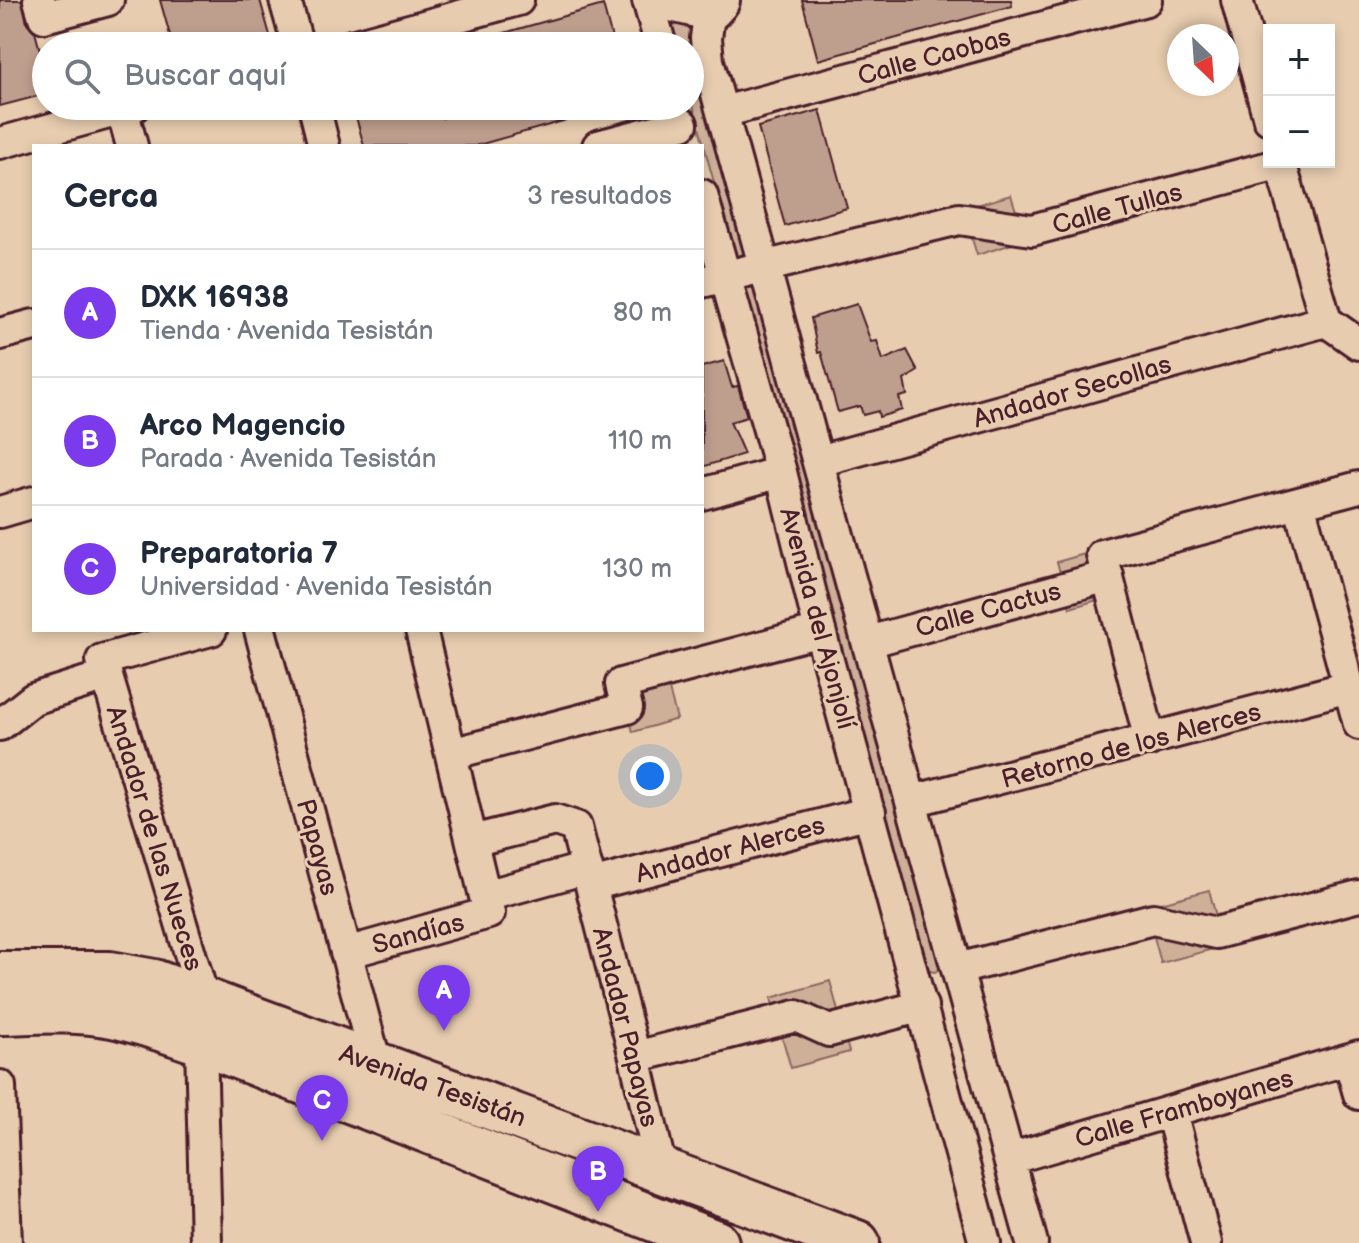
<!DOCTYPE html>
<html lang="es">
<meta charset="utf-8">
<style>
:root{--surface:#fff;--page:#f2f2f3;--text:#1f2937;--muted:#747a83;--line:#e0e1e3;--accent:#7c3aed}
body{margin:0;font-family:"Balsamiq Sans",sans-serif;background:var(--page);color:var(--text)}
.controls{position:absolute;right:24px;top:24px;display:grid;overflow:hidden;border-radius:0px;box-shadow:0 4px 12px #0003}
.controls button{width:72px;height:72px;display:grid;place-items:center;padding:0;border:0;border-bottom:2px solid var(--line);background:var(--surface);color:var(--text);font:40px sans-serif}
.compass{position:absolute;left:1167px;top:24px;width:72px;height:72px;border-radius:50%;background:var(--surface);box-shadow:0 4px 12px #0003;rotate:155deg}
.you{position:absolute;left:650px;top:776px;width:28px;height:28px;margin:-20px;border:6px solid #fff;border-radius:50%;background:#1a73e8;box-shadow:0 0 0 12px #1a73e833}
.badge{display:grid;place-items:center;width:52px;height:52px;border-radius:50%;background:var(--accent);color:#fff;font-size:26px;font-weight:700}
.pin{position:absolute;translate:-50% -66px;filter:drop-shadow(0 2px 4px #0008)}
.pin::after{content:'';position:absolute;top:42px;width:28px;height:24px;background:inherit;clip-path:polygon(0 0,100% 0,50% 100%)}
.list{margin:0;padding:0;list-style:none}
h2{display:flex;justify-content:space-between;align-items:center;height:104px;margin:0;padding:0 32px;font-size:34px}
h2 small{font-size:26px;font-weight:400;color:var(--muted)}
.list li{display:grid;grid-template-columns:52px 1fr auto;gap:24px;align-items:center;box-sizing:border-box;height:128px;padding:0 32px;border-top:2px solid var(--line)}
.list b{display:block;font-size:30px;white-space:nowrap}
.list p{margin:0;font-size:26px;white-space:nowrap;color:var(--muted)}
.list em{font-size:26px;font-style:normal;color:var(--muted)}
.icon{flex:none;width:44px;height:44px;fill:none;stroke:currentColor;stroke-width:2;stroke-linecap:round;stroke-linejoin:round}
.map{position:relative;flex:none;width:1359px;height:1243px;overflow:hidden}
.search{position:absolute;background:var(--surface);box-shadow:0 4px 12px #0003;left:32px;top:32px;width:672px;height:88px;display:flex;align-items:center;gap:20px;box-sizing:border-box;padding:0 28px;border-radius:44px;color:var(--muted);font-size:30px}
.panel{position:absolute;background:var(--surface);box-shadow:0 4px 12px #0003;left:32px;top:144px;width:672px;height:488px;border-radius:0px}
.map>svg:first-child{display:block}
</style>
<div class="map">
<svg width="1359" height="1243" viewBox="0 0 1359 1243">
<rect width="100%" height="100%" fill="#e7ccaf"/>
<filter id="ink" filterUnits="userSpaceOnUse"><feTurbulence type="fractalNoise" baseFrequency=".0125" numOctaves="2"/><feDisplacementMap in="SourceGraphic" scale="16" xChannelSelector="R" yChannelSelector="G"/><feConvolveMatrix kernelMatrix="1 2 1 2 8 2 1 2 1" color-interpolation-filters="sRGB"/></filter>
<g filter="url(#ink)">
<!-- green -->
<path fill="#ceb099" stroke="#8c6862" stroke-width="2" d="M695,16L941,962L940,968L935,972L930,971L926,964L690,94V46H676L667,17Z
M1011,195L1025,240L977,255L963,209Z
M1105,548L1118,594L1070,608L1057,562Z
M661,661L677,719L633,732L617,673Z
M1209,890L1224,946L1161,963L1146,907Z
M830,981L849,1052L791,1068L771,998Z"/>
<!-- building -->
<path fill="#be9e8d" stroke="#4a1f2b" stroke-width="2" d="M0,0H22L27,23L35,32L42,58L46,57V94L0,106Z
M160,0H260L273,46H173Z
M802,0H1011L1012,6L818,60Z
M603,5L613,42L601,46H479V40Z
M353,106H438L442,118L484,106H594L595,112L475,146H364Z
M820,110L847,208L785,226L758,127Z
M857,304L871,342L877,341L883,360L907,350L918,371L904,380L907,395L899,397L902,410L879,417L878,411L863,415L860,406L838,412L821,352L818,353L811,318Z
M724,361L732,387L738,386L747,417L730,422L744,454L702,467V367Z"/>
<g fill="none" stroke-linecap="round" stroke-linejoin="round">
<!-- street casing -->
<g stroke="#4a1f2b" stroke-width="36">
<path id="street" d="M39,0L44,17L108,0
M285,0L298,46
M648,0L661,46
M1237,0L1269,119
M710,8L706,38L708,61L1032,1243
M351,46L518,0
M314,106L324,146
M122,109L132,146
M723,112L1146,0
M0,143L134,106
M598,146L682,124
M1280,162L1326,321L1359,344
M702,195L781,472L820,631L985,1243
M702,282L959,219L1032,230L1281,164
M0,334L34,325
M819,461L1326,321
M702,494L781,472
M1299,503L1359,724
M0,512L34,502
M260,630L376,1064
M868,642L1108,576
M0,725L33,699L106,676
M1150,740L1102,555L1359,487
M451,754L627,708L621,684L820,631
M912,801L1349,687
M472,841L555,820L576,827L635,1057L661,1169
M591,885L870,812
M485,896L587,868
M346,953L489,913L421,630
M958,969L1153,919L1216,933L1359,896
M204,1000L102,660L211,630
M201,1042L206,1243
M635,1057L796,1016L829,1031L922,1006
M1349,1059L1359,1094
M0,1086L6,1243
M1171,1112L1206,1243
M1009,1159L1359,1056"/>
</g>
<!-- secondary casing -->
<g stroke="#4a1f2b" stroke-width="50">
<path id="secondary" d="M676,0L710,8L717,0
M0,974H110L154,982L857,1243
M0,1012C37,1011 75,1008 112,1015C142,1021 171,1032 201,1042L716,1243"/>
</g>
<!-- street -->
<use href="#street" stroke="#e7ccaf" stroke-width="30"/>
<!-- secondary -->
<use href="#secondary" stroke="#e7ccaf" stroke-width="44"/>
</g>
</g>
<g text-anchor="middle" stroke-width="6" stroke-linejoin="round" paint-order="stroke">
<!-- street labels -->
<g font-size="26" fill="#4a1f2b" stroke="#e7ccaf">
<text transform="translate(934 56) rotate(-15)" y="9">Calle Caobas</text>
<text transform="translate(1117 208) rotate(-15)" y="9">Calle Tullas</text>
<text transform="translate(1072 391) rotate(-16)" y="9">Andador Secollas</text>
<text transform="translate(988 609) rotate(-15)" y="9">Calle Cactus</text>
<text transform="translate(818 618) rotate(75)" y="9">Avenida del Ajonjolí</text>
<text transform="translate(1131 745) rotate(-15)" y="9">Retorno de los Alerces</text>
<text transform="translate(155 838) rotate(73)" y="9">Andador de las Nueces</text>
<text transform="translate(318 847) rotate(75)" y="9">Papayas</text>
<text transform="translate(730 849) rotate(-15)" y="9">Andador Alerces</text>
<text transform="translate(418 933) rotate(-15)" y="9">Sandías</text>
<text transform="translate(626 1027) rotate(76)" y="9">Andador Papayas</text>
<text transform="translate(433 1085) rotate(20)" y="9">Avenida Tesistán</text>
<text transform="translate(1184 1108) rotate(-16)" y="9">Calle Framboyanes</text>
</g>
</g>
</svg>
<div class="controls">
<button>+</button>
<button>−</button>
</div>
<svg class="compass" viewBox="-18 -18 36 36"><path d="M0-13l5 13h-10z" fill="#e53935"/><path d="M0 13l5-13h-10z" fill="#747a83"/></svg>
<div class="you"></div>
<div class="pin badge" style="left:444px;top:1031px">A</div>
<div class="pin badge" style="left:598px;top:1212px">B</div>
<div class="pin badge" style="left:322px;top:1141px">C</div>
<div class="search"><svg class="icon" aria-label="search" viewBox="0 0 24 24"><circle cx="10" cy="10" r="6"/><path d="M15 15l6 6"/></svg>Buscar aquí</div>
<section class="panel">
<h2>Cerca<small>3 resultados</small></h2>
<ul class="list">
<li><span class="badge">A</span><div><b>DXK 16938</b><p>Tienda · Avenida Tesistán</p></div><em>80 m</em></li>
<li><span class="badge">B</span><div><b>Arco Magencio</b><p>Parada · Avenida Tesistán</p></div><em>110 m</em></li>
<li><span class="badge">C</span><div><b>Preparatoria 7</b><p>Universidad · Avenida Tesistán</p></div><em>130 m</em></li>
</ul>
</section>
</div>
